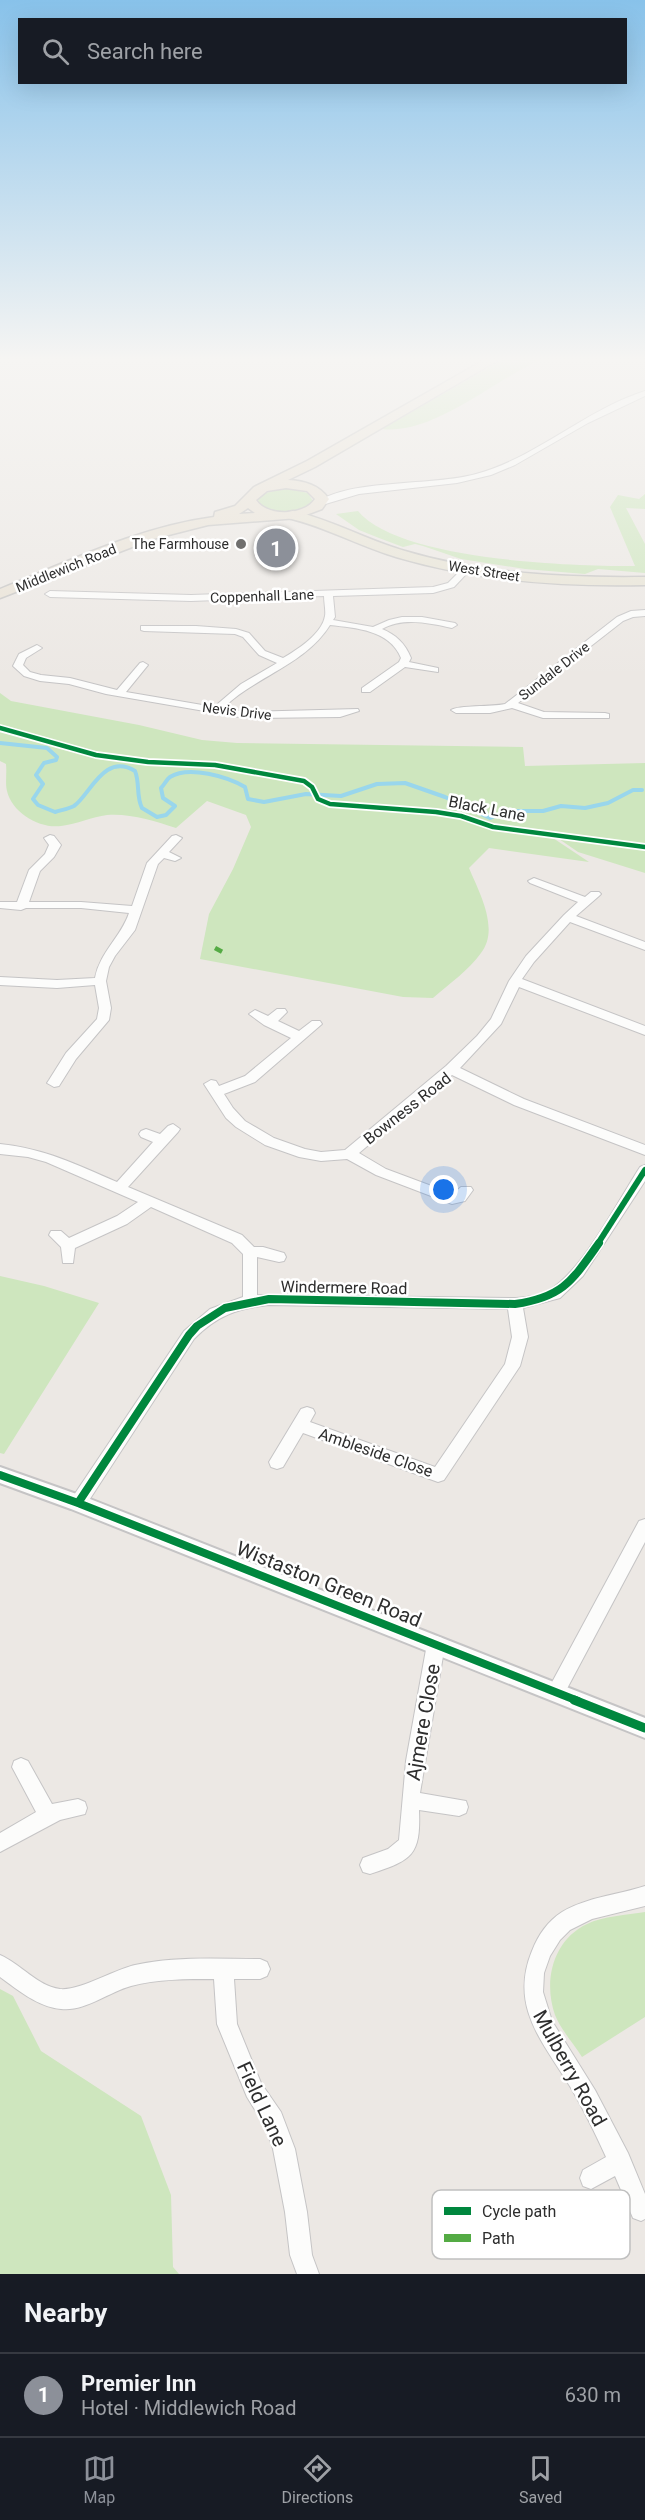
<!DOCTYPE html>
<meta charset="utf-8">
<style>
:root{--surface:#171b24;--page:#242831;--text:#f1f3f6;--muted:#9ea1a6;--line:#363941;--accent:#8c9099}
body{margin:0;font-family:Roboto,sans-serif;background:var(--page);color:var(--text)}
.you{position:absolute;left:444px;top:1190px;width:21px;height:21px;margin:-15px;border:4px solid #fff;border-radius:50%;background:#1a73e8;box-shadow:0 0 0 9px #1a73e833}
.badge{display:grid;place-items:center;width:39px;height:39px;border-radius:50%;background:var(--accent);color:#fff;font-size:20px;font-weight:700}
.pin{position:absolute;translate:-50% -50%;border:3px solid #fff;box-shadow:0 2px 6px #0006}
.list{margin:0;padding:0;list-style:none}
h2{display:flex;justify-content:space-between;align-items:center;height:78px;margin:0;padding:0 24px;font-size:26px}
h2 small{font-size:20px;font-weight:400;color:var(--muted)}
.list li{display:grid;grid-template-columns:39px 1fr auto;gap:18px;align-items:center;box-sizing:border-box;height:84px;padding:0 24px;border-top:2px solid var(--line)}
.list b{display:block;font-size:22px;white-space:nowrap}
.list p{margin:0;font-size:20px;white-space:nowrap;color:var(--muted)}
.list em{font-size:20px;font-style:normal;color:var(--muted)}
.icon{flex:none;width:33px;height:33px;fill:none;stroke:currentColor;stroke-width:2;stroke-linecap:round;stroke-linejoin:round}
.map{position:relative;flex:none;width:645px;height:2274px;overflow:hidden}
.search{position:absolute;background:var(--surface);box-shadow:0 6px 24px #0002;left:18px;right:18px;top:18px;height:66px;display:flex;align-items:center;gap:15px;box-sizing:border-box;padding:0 21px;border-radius:0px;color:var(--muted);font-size:22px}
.sheet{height:162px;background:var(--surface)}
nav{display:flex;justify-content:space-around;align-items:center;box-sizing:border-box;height:84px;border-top:2px solid var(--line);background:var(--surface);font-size:16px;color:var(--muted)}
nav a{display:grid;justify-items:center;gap:3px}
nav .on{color:var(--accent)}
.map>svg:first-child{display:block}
</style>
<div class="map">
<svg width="645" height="2274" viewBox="0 0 645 2274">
<rect width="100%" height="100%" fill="#ece8e4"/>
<!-- green -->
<path fill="#cee6be" d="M504,359H542C496,379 432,436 382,429Z
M285,488L308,493L313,501C303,516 268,516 258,501L262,494Z
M645,494V509L626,508L645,544V573L598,569L585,574L525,569L461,559L423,546L415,544L403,547L379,538L359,530L336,514L358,511C400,561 571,566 635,566L610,507L618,495L639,499Z
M0,693L11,701L139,725L202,740L237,743L523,747L525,766L645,763V873L578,852L546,830L535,829L553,838L589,862L489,848L469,868C479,892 500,929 481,953C469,970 449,984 433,998L403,997L200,959L209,914L233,869L251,827L246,815L207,801L176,828C155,821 129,813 107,815C92,817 77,824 61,826C40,829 12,813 7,791C5,783 7,773 6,764L0,761Z
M0,1276L44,1286L99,1303L4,1454L0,1453Z
M645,1912V2017L582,2057C574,2044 561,2030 555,2015C543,1981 553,1940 587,1924C603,1916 627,1915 645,1912Z
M0,1989L13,1996L41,2051L141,2116L171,2195L173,2267L179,2274H0Z"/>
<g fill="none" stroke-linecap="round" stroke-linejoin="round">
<!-- stream -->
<path stroke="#99d6ec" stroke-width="4" d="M0,743L47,748L57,757L56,760L44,763L36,775L43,784L33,799L38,805L55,812C61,810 68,809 74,806C90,795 104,752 135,771C140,783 136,796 142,808L157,817L166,815L175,806L163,798L161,788C164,785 167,779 170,777C189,765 228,777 245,787L248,799L264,802L306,794L341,796L377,784L405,783L445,797L490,818L508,811H543L561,806L585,808L608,803L633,790H642"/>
<!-- minor casing -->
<g stroke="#c5c4c5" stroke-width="2">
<path id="minor" d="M645,391V396L588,423L515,465L491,475L457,483L359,494L322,505L318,502C349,479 434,486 476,474C536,458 585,410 645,391Z
M464,567L471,569L454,587L433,593L333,596L335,617L333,620L373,627L389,620L402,617H422L455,623L457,625L452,628C429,623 403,617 382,629C396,635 405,643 411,658L409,662L438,668V672L405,667L370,692H362V688L399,662L401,658C390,630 356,628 330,625C305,665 256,676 223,708L245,712L358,709L359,711L340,717L245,718L106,694L69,684L40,681L24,676L13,666L19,654L37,645L42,648L26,658L23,665L30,672L41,675L70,678L117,690L140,663L143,662L148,665L126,692L214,707L241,684L277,663L259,655L243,637L235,634L144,631L141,630V626H196L236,629L249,633L265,651L283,658C297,650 322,634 325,616C326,611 324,602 324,596L191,601L50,597L45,594L50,591L191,595L433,587L448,583Z
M645,610V616L633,617L623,621L518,703L544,712L605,713L609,714V718H543L512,708L490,713H456L451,710C458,705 492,707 505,704L617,617L631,611Z
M50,835L54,836L61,845L54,857L40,871L29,902H81L132,906L147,863L172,836L176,835L182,838L169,852L181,858L175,861L164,858L158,864L135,930L115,956L109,967L106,981L111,1008L109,1020L76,1059L59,1086L54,1087L47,1083L49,1080L66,1053L97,1019L99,1008L95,985L57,988L0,985V977L57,980L95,978C100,952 121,937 129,913L81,908H26L21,910L0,908V902H17L29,870L45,854L49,845L44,838Z
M534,878L585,897L591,892H599L601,894L599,896L576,916L645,942V950L570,922L534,962L522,979L645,1026V1035L519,987L501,1024L460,1068L524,1099L645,1145V1155L514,1105L452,1075L359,1153L386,1169L453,1194L461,1187H471L473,1190L465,1201L452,1204L376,1175L347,1159L321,1161L299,1157L265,1145L236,1127L226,1118L204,1084L211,1080L216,1081L219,1086L245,1076L291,1038L264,1025L249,1014L255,1010L268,1016L277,1009H285L287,1012L278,1021L299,1031L312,1021H320L322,1024L255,1082L224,1094L233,1108L245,1121L274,1138L305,1149L321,1152L345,1150L446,1066L477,1036L491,1019L509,981L526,956L564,915L578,902L530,883L528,881Z
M173,1124L180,1129L178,1132L128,1187L242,1235L254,1247H263L284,1253L286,1257L284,1261L279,1262L257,1257V1295L515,1298C527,1297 541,1296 551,1289C584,1268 618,1201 640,1167L645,1165V1181L583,1276L560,1298L523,1308L528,1337L520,1366L444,1480L438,1482L303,1433L283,1467L277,1469L271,1467L269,1462L301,1409L307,1407L313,1409L315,1413L310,1422L435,1467L505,1364L512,1337L508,1309L269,1305C238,1308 216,1316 194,1339L84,1508L78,1510L72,1508L70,1503L72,1498L184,1331L210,1309L243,1297V1254L232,1243L151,1207L127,1224L75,1248L73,1263H63L61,1247L49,1235L51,1231H61L69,1238L117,1216L138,1202L46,1162L28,1157L0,1154V1144C46,1149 75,1164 117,1182L153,1142L141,1137L139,1134L141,1131L146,1129L160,1134L168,1126Z
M645,1519V1542L562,1698L556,1700L550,1698L547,1692L550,1686L639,1521Z
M436,1636L442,1638L445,1644L420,1793L466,1801L468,1807L466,1813L459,1816L419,1810C421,1857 411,1860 370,1874L363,1872L360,1865L363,1858L388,1849L399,1840L406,1761L427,1644L430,1638Z
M21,1758L28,1761L52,1804L78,1799L85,1802L87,1808L85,1814L60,1820L0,1852V1833L36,1812L12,1767L14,1761Z
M645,1886V1906L592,1919L570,1930L560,1940L550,1956L544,1973L543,1992L552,2021L595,2090L628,2153L645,2194V2219L641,2221L633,2218L615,2176L591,2189L583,2186L580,2178L583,2170L606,2157C595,2133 584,2110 571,2088C543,2042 509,2007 532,1951C538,1935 548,1921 562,1912C587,1897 618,1895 645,1886Z
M0,1955C21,1964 37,1986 60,1989C80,1991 113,1970 135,1965C176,1956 218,1959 260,1959L267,1962L270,1969L267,1976L260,1979H234L237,2024L261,2083L281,2112L295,2149L307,2212L312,2255L319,2274H297L290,2255L285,2212L273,2149L265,2126L247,2097L217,2024L214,1979C186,1979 157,1979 131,1986C109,1992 84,2012 61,2009C38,2007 18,1990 0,1977Z"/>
</g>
<!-- tertiary casing -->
<g stroke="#c5c4c5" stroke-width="4">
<path id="tertiary" d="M0,1467L85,1497L645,1718V1738L71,1509L0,1483Z"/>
</g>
<!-- primary casing -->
<g stroke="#c6c5c4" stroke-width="3">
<path id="primary" d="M293,511C332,520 367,540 405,551C482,574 565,578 645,577V585C561,587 477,581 396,557C359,546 326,527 288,518L286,515L288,512Z"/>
</g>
<!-- trunk casing -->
<g stroke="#c6c5c4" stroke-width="3">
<path id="trunk" d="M486,359H500L315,467L288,480C305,481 319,485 329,499L322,509L298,518L208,525L153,539L0,598V589C70,561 139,527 214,517L215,512L235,506L254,487L307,461ZM286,488L307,491L315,499C304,516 267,517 256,500L267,491ZM248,508L255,513L239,514Z"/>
</g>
<!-- minor -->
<use href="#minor" fill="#fcfcfb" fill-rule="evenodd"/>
<!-- tertiary -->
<use href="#tertiary" fill="#fcfcfb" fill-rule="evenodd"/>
<!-- primary -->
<use href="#primary" fill="#e8e4d6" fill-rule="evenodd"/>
<!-- trunk -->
<use href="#trunk" fill="#e9e2d6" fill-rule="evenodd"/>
<!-- quiet -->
<path stroke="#54ab44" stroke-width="4.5" stroke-dasharray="8 4.5" stroke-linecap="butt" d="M215,948L226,954"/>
<!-- cycleway-far3 casing -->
<g stroke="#fff" stroke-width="8">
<path id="cycleway-far3" d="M0,728L96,755L148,762L215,765L304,781L312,787L318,799L330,804L436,812L461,816L493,827L645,847"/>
</g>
<!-- cycleway-far2 casing -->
<g stroke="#fff" stroke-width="10">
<path id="cycleway-far2" d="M597,1245L645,1170"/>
</g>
<!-- cycleway-far1 casing -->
<g stroke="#fff" stroke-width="11">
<path id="cycleway-far1" d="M0,1475L78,1503L578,1701
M78,1503L189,1335L197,1326L225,1308L269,1299L515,1304C563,1297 572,1281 599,1243"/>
</g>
<!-- cycleway casing -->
<g stroke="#fff" stroke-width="13">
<path id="cycleway" d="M574,1700L645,1728"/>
</g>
<!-- cycleway-far3 -->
<use href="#cycleway-far3" stroke="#00873e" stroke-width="4.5"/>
<!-- cycleway-far2 -->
<use href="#cycleway-far2" stroke="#00873e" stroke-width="6"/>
<!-- cycleway-far1 -->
<use href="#cycleway-far1" stroke="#00873e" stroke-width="8"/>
<!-- cycleway -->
<use href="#cycleway" stroke="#00873e" stroke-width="9"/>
</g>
<!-- sky -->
<linearGradient id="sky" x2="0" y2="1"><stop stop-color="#88c2ea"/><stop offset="0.53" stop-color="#f6f5f3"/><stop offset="1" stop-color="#f6f5f3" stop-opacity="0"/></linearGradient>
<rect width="645" height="678" fill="url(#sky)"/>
<!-- markers -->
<circle fill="#706f6e" stroke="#fff" stroke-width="2" cx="241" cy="544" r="6"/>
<g text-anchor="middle" stroke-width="5" stroke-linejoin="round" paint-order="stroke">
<!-- far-poi labels -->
<g font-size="14" fill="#2e2e2e" stroke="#fff" text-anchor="end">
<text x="229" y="549">The Farmhouse</text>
</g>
<!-- far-street labels -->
<g font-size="14" fill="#2e2e2e" stroke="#fff">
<text transform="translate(66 568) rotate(-22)" y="5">Middlewich Road</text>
<text transform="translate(484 571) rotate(9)" y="5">West Street</text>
<text transform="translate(262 596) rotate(-2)" y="5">Coppenhall Lane</text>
<text transform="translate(554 671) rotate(-38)" y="5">Sundale Drive</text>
<text transform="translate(237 711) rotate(7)" y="5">Nevis Drive</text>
</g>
<!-- street labels -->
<g font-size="16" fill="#2e2e2e" stroke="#fff">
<text transform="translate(487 808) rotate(11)" y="6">Black Lane</text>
<text transform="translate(407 1108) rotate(-38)" y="6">Bowness Road</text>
<text transform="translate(344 1287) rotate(1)" y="6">Windermere Road</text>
<text transform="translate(376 1452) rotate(19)" y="6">Ambleside Close</text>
</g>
<!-- near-street labels -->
<g font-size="20" fill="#2e2e2e" stroke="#fff">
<text transform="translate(329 1584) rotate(22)" y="7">Wistaston Green Road</text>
<text transform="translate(423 1722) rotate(-80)" y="7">Ajmere Close</text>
<text transform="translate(570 2068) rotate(61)" y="7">Mulberry Road</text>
<text transform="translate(262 2104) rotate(65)" y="7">Field Lane</text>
</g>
</g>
<!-- legend -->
<rect x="432" y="2190" width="198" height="69" rx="9" fill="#fff" stroke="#c0c0c0" stroke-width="1.5"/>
<rect x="444" y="2207" width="27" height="8" fill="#00873e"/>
<rect x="444" y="2234" width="27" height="8" fill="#54ab44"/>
<g font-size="16" fill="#2e2e2e">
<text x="482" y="2217">Cycle path</text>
<text x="482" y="2244">Path</text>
</g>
</svg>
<div class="you"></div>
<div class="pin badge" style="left:276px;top:548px">1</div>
<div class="search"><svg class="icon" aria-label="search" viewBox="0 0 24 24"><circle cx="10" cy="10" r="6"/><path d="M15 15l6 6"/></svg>Search here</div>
</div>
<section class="sheet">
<h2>Nearby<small></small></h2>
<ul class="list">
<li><span class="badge">1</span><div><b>Premier Inn</b><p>Hotel · Middlewich Road</p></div><em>630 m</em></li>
</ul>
</section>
<nav>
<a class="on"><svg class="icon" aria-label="map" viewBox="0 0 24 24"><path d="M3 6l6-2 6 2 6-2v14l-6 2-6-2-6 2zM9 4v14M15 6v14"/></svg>Map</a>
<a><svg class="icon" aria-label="directions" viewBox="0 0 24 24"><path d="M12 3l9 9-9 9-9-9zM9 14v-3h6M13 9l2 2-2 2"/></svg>Directions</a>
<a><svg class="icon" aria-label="saved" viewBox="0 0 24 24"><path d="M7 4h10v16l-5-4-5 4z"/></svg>Saved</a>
</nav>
